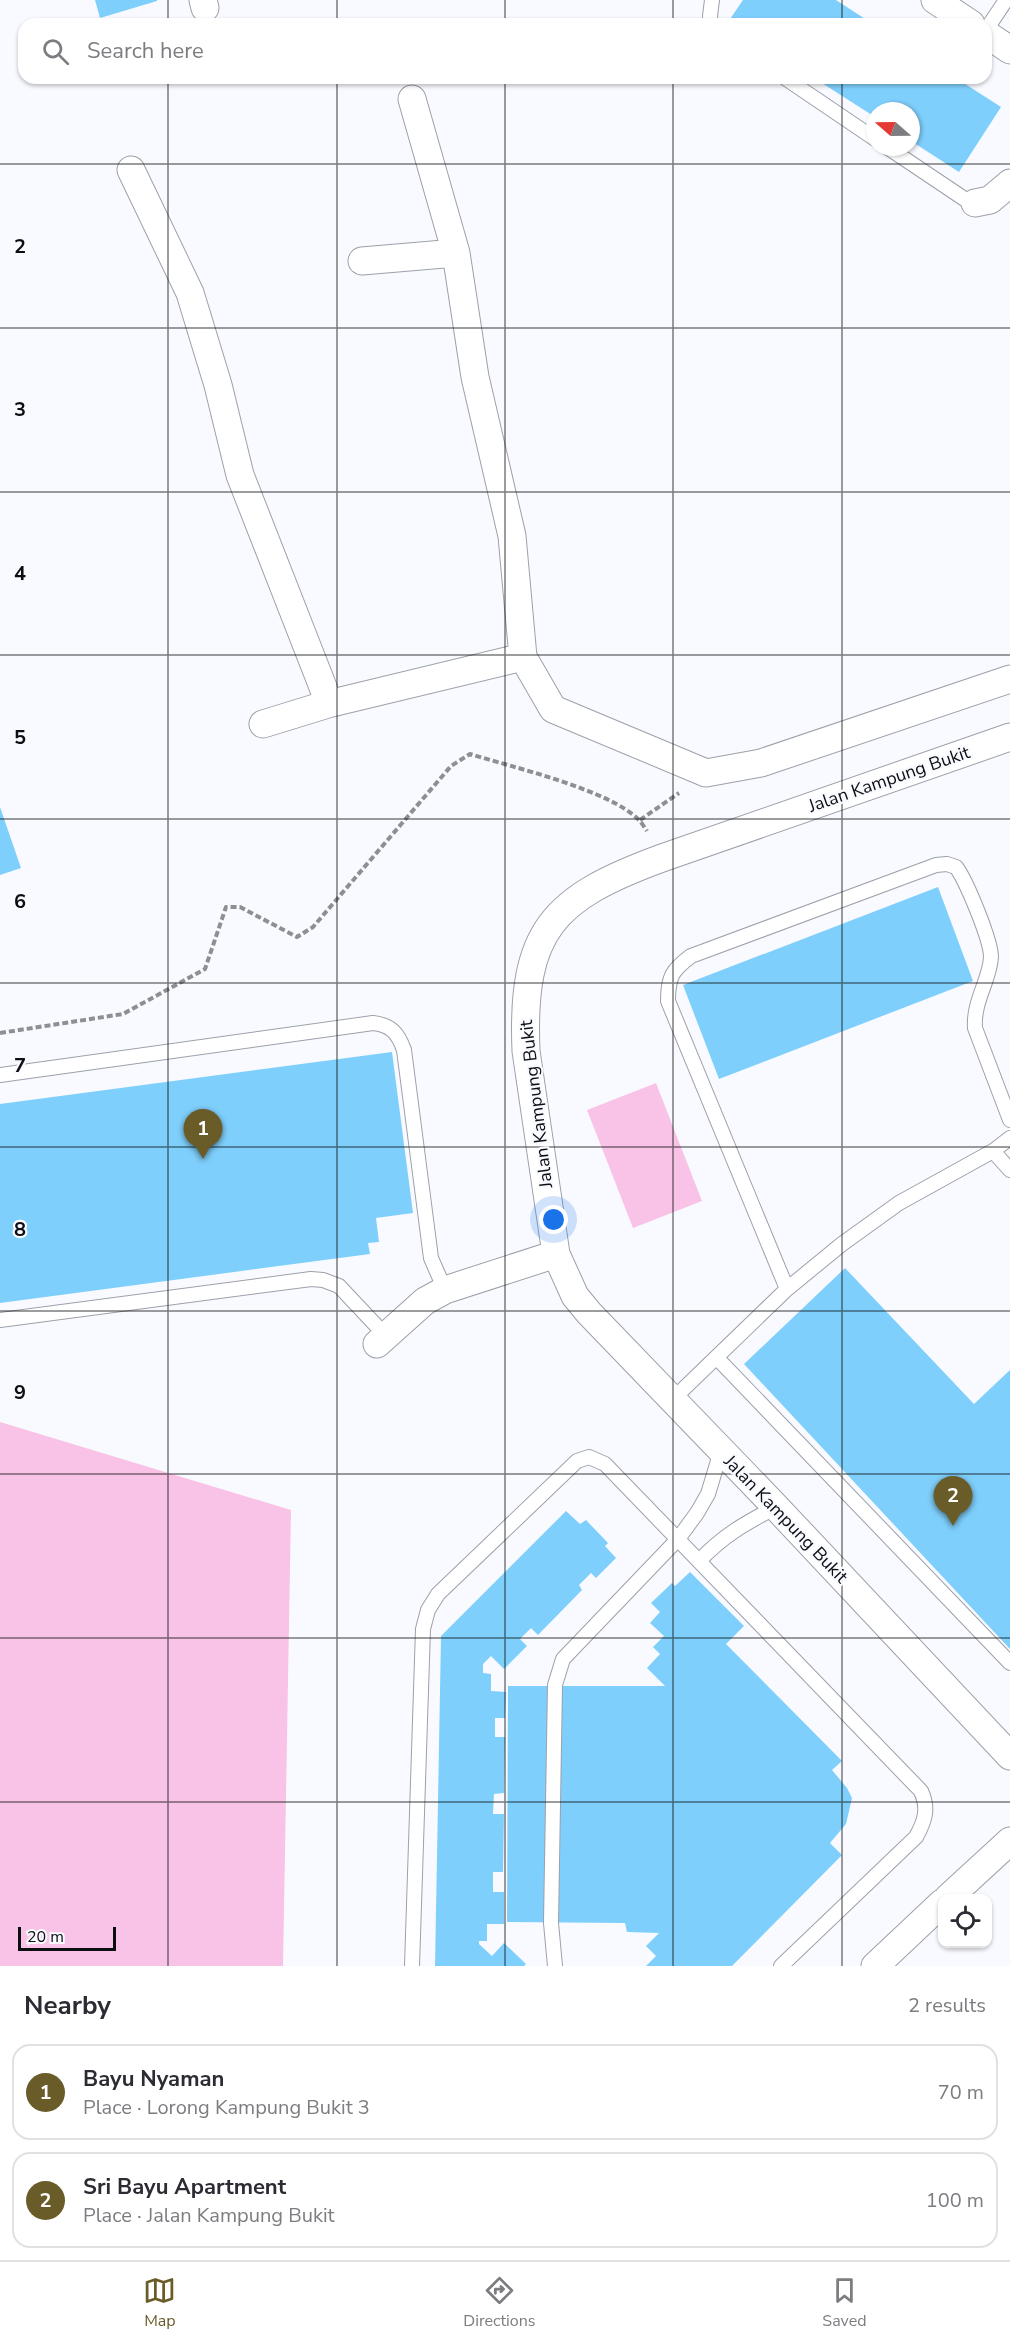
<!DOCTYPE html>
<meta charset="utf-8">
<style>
:root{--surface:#fff;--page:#f2f2f3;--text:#2b2b33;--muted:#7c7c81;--line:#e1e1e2;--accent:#695c29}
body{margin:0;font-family:"Nunito Sans",sans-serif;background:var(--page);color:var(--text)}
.controls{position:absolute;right:18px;bottom:18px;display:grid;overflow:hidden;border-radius:12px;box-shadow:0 2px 4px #0004}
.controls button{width:54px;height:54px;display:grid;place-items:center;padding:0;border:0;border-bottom:2px solid var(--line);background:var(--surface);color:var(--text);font:30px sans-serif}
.compass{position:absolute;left:866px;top:102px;width:54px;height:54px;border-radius:50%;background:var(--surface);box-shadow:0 2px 4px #0004;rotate:290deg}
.scale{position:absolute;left:18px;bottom:15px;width:98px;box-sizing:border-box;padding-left:6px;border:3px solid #0c0e11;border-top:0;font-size:16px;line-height:21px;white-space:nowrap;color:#0c0e11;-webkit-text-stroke:4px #f9faff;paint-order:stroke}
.you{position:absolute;left:554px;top:1220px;width:21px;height:21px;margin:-15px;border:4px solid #fff;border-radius:50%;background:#1a73e8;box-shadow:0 0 0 9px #1a73e833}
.badge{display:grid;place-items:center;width:39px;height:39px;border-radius:50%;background:var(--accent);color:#fff;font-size:20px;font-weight:700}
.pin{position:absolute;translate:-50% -50px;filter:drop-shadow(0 2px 3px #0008)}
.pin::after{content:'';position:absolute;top:32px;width:21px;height:18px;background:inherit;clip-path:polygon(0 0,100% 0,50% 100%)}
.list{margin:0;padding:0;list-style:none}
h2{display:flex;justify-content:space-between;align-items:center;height:78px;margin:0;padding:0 24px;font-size:26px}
h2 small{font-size:20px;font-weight:400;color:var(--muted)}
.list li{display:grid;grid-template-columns:39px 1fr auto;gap:18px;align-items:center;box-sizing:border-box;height:96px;margin:0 12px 12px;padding:0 12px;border:2px solid var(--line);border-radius:18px}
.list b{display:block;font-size:22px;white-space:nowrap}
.list p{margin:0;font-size:20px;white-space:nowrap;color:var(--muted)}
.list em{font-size:20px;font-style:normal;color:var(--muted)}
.icon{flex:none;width:33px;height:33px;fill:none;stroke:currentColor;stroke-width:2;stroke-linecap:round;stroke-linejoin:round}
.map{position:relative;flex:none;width:1010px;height:1966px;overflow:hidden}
.search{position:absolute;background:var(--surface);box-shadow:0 2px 4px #0004;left:18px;right:18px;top:18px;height:66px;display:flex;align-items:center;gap:15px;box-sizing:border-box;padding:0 21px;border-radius:18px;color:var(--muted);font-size:22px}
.sheet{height:294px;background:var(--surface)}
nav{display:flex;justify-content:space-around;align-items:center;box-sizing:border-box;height:84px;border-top:2px solid var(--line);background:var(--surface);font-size:16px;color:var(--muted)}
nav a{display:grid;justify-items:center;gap:3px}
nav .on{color:var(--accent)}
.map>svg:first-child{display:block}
</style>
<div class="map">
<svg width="1010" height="1966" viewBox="0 0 1010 1966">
<rect width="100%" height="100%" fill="#f9faff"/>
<!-- green -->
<path fill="#f8c3e6" d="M656,1083L702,1201L633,1228L587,1110Z
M0,1422L291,1510L283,1966H0Z"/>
<!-- building -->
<path fill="#7fcffc" d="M95,0H157V1L100,18Z
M743,0H836L873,24H731L728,22Z
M814,78H956L1001,107L959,172L911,141V111H875V117Z
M0,807L21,868L0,875Z
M938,887L973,981L719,1079L683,985Z
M392,1052L413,1213L376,1218L379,1242L368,1243L370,1254L0,1303V1104Z
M845,1268L974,1404L1010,1370V1649L744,1364Z
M566,1511L580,1524L586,1520L608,1543L605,1546L616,1558L596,1578L591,1573L579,1585L582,1590L538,1635L531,1628L520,1639L527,1646L504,1669L491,1656L483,1664V1673L491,1674V1691L506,1692L505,1718H495V1737H505L504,1793L494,1794L493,1814H504L503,1872H493V1892H504V1924H487V1941H479V1944L492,1956L504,1943L526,1964L524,1966H435L441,1636Z
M690,1572L744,1626L726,1644L842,1761L832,1770L847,1788L852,1798L846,1824L830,1843L842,1855L732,1966H646L656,1956L646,1946L659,1933L627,1932L625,1923L507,1922L508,1686H665L647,1668L660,1654L653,1647L664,1636L650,1623L660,1612L651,1603L672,1583L675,1586Z"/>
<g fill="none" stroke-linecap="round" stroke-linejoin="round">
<!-- lane casing -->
<g stroke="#9ca0aa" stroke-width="16">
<path id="lane" d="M711,24L710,16L712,0
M986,30L1006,0
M785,78L875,139
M887,147L966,200L975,203
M0,1075L373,1023C391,1025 398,1033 404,1050L431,1258L445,1290
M993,1151L1010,1170
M787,1289L842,1244L899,1203L993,1151L1010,1138
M0,1320L311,1279L323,1280L339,1286L386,1336
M717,1358L1010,1663
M672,1400L787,1289L668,1001C668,977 672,970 691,956L936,865L947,864L956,867C966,880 991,940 991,957C990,980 973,1001 975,1028L1010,1120
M699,1561C724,1535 744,1524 776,1507
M412,1966L423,1629L428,1610L438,1594L577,1461L589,1457L605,1464L921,1791C929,1808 925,1821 916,1837L781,1966
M555,1966L551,1923L555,1685L563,1659L678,1539L697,1513L708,1494L721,1451"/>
</g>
<!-- street casing -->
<g stroke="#9ca0aa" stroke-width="29">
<path id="street" d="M203,0L205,8
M935,0L971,24
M986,34L1010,50
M412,99L456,253L475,377L512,536L523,657L553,709L706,773L761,763L1010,679
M131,170L190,293L218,385L240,475L323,687L328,704L523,657
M975,203L990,200L1010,183
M362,261L456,253
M263,724L328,704
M1010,737L662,858C553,898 521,930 526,1051L556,1254L575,1296L589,1313L776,1507L1010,1756
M377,1344L425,1301L445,1290L556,1254
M948,1898L1010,1841
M875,1966L942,1903"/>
</g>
<!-- path -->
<path stroke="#8e8f93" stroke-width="4" stroke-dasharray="6 3" stroke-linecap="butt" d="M640,820L679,793
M0,1033L123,1014L205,969L226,907H240L297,937L313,927L451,766L470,754C512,767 610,790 639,820C642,823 645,828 647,831"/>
<!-- lane -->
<use href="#lane" stroke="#fff" stroke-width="14"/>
<!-- street -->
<use href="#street" stroke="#fff" stroke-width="27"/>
</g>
<!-- grid -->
<path fill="none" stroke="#0c0e11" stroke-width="1.5" stroke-opacity="0.55" d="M168,0V24M337,0V24M505,0V24M673,0V24M842,0V24M168,78V1966M337,78V1966M505,78V1966M673,78V1966M842,78V1966M0,164H1010M0,328H1010M0,492H1010M0,655H1010M0,819H1010M0,983H1010M0,1147H1010M0,1311H1010M0,1474H1010M0,1638H1010M0,1802H1010"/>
<g text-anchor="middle" stroke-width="4.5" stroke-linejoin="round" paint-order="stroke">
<!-- street labels -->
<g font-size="18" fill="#0c0e11" stroke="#f9faff">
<text transform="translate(889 779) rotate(-19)" y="6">Jalan Kampung Bukit</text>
<text transform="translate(536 1104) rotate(-97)" y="6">Jalan Kampung Bukit</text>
<text transform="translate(786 1519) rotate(46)" y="6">Jalan Kampung Bukit</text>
</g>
</g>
<g font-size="20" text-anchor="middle" font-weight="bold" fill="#0c0e11" stroke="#f9faff" stroke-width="4.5" stroke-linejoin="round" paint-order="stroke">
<text x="20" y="253">2</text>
<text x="20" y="416">3</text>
<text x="20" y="580">4</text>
<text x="20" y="744">5</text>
<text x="20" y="908">6</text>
<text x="20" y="1072">7</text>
<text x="20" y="1236">8</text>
<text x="20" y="1399">9</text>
</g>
</svg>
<div class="controls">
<button><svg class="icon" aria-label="locate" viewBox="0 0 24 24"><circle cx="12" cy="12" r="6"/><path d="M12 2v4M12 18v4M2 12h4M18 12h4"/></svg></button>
</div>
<svg class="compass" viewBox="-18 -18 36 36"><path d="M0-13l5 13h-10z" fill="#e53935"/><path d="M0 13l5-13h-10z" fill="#7c7c81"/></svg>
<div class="scale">20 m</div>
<div class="you"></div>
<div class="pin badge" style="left:203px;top:1159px">1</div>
<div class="pin badge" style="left:953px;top:1526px">2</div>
<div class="search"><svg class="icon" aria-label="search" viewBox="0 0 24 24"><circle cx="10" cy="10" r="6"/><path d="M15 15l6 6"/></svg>Search here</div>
</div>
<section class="sheet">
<h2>Nearby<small>2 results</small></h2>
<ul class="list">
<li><span class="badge">1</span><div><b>Bayu Nyaman</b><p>Place · Lorong Kampung Bukit 3</p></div><em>70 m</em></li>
<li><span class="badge">2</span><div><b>Sri Bayu Apartment</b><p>Place · Jalan Kampung Bukit</p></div><em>100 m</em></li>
</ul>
</section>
<nav>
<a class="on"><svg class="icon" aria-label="map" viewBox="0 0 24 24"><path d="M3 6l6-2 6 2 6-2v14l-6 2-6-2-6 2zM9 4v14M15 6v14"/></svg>Map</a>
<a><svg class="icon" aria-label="directions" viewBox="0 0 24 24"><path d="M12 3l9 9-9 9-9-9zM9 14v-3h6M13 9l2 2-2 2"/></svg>Directions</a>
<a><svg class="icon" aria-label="saved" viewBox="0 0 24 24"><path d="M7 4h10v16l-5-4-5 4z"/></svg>Saved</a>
</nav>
